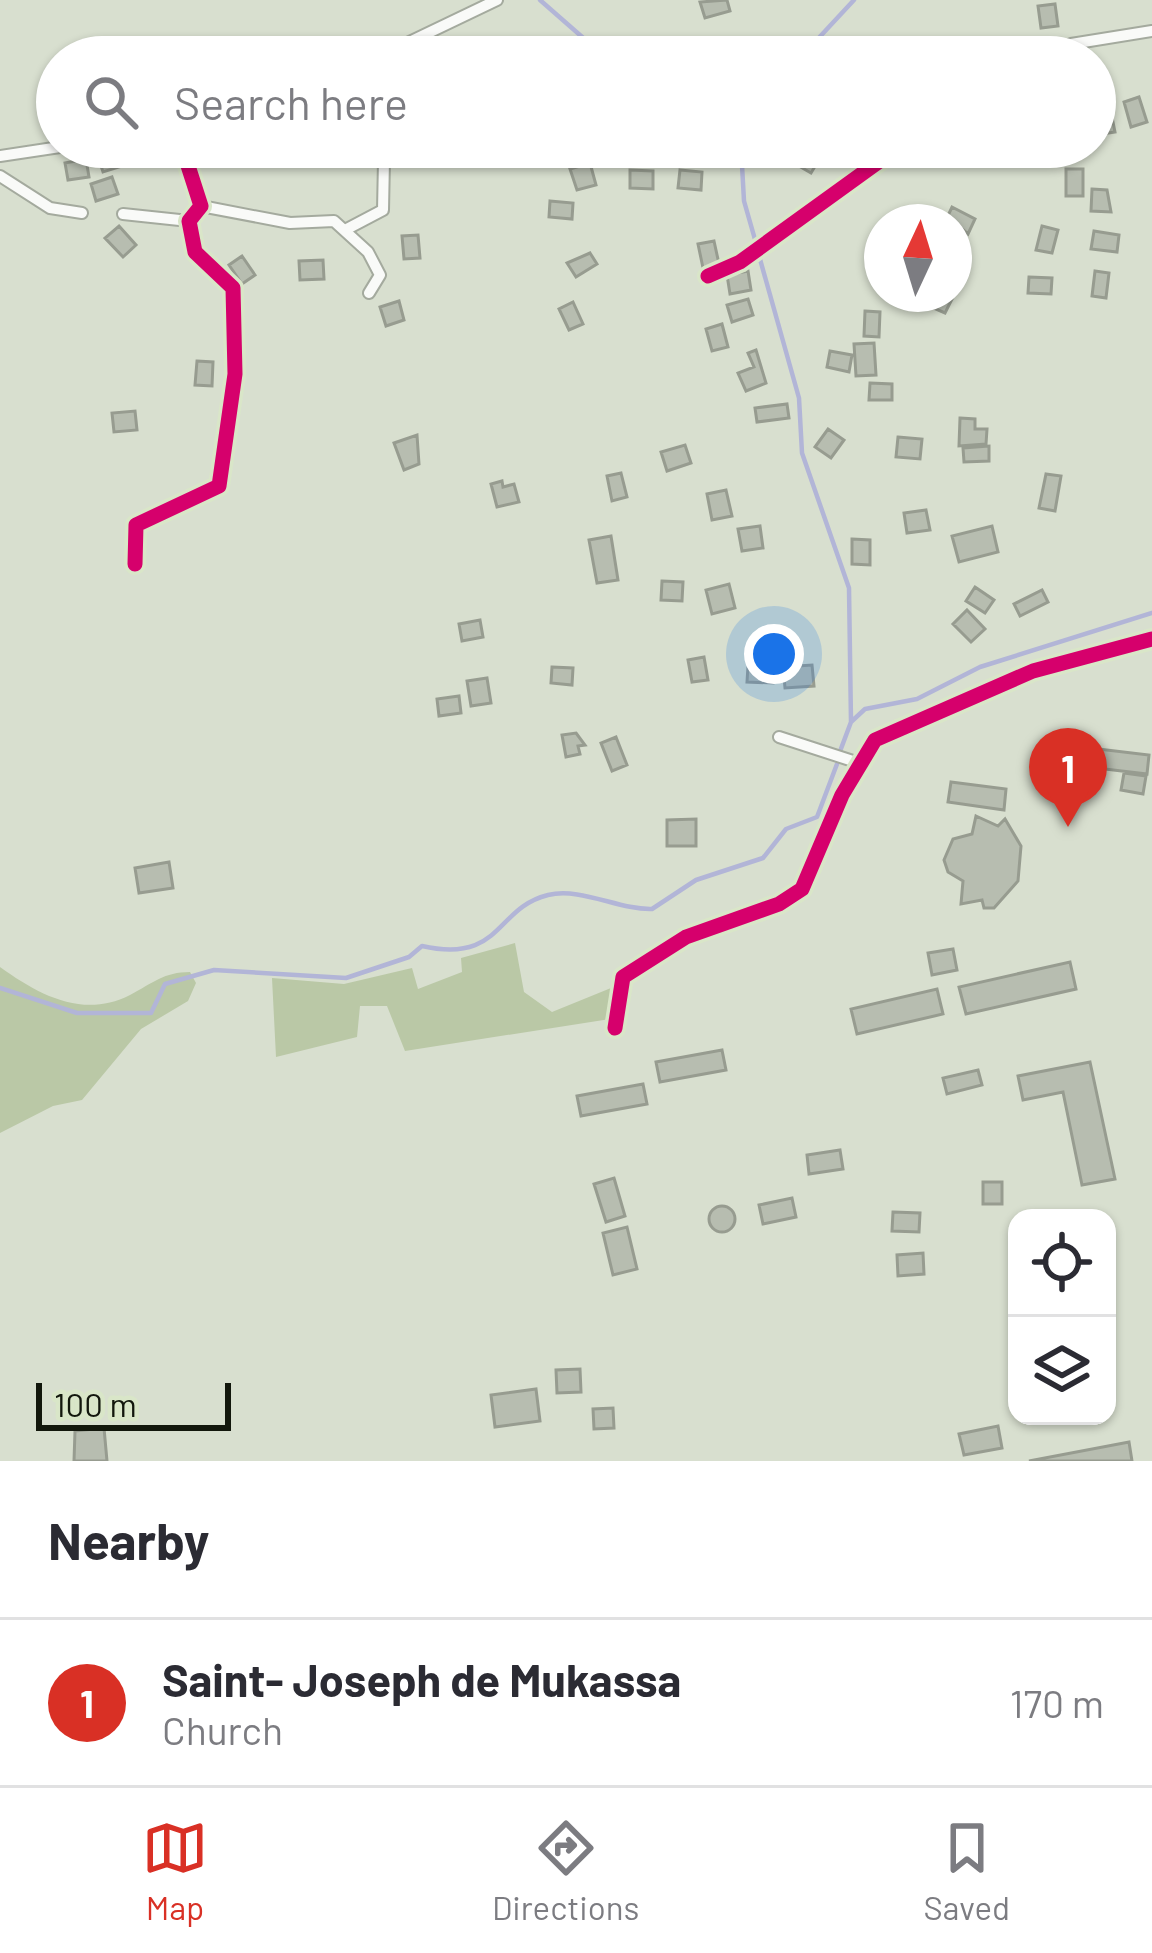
<!DOCTYPE html>
<style>
:root{--surface:#fff;--page:#f7f7f7;--text:#2b2b33;--muted:#7c7c81;--line:#e1e1e2;--accent:#d93025}
body{margin:0;font-family:Barlow,sans-serif;background:var(--page);color:var(--text)}
.controls{position:absolute;right:36px;bottom:36px;display:grid;overflow:hidden;border-radius:24px;box-shadow:0 3px 9px #0004}
.controls button{width:108px;height:108px;display:grid;place-items:center;padding:0;border:0;border-bottom:3px solid var(--line);background:var(--surface);color:var(--text);font:60px sans-serif}
.compass{position:absolute;left:864px;top:204px;width:108px;height:108px;border-radius:50%;background:var(--surface);box-shadow:0 3px 9px #0004;rotate:4deg}
.scale{position:absolute;left:36px;bottom:30px;width:195px;box-sizing:border-box;padding-left:12px;border:6px solid #12170c;border-top:0;font-size:33px;line-height:42px;white-space:nowrap;color:#12170c;-webkit-text-stroke:9px #d9e6c8;paint-order:stroke}
.you{position:absolute;left:774px;top:654px;width:42px;height:42px;margin:-30px;border:9px solid #fff;border-radius:50%;background:#1a73e8;box-shadow:0 0 0 18px #1a73e833}
.badge{display:grid;place-items:center;width:78px;height:78px;border-radius:50%;background:var(--accent);color:#fff;font-size:39px;font-weight:700}
.pin{position:absolute;translate:-50% -99px;filter:drop-shadow(0 3px 6px #0008)}
.pin::after{content:'';position:absolute;top:63px;width:42px;height:36px;background:inherit;clip-path:polygon(0 0,100% 0,50% 100%)}
.list{margin:0;padding:0;list-style:none}
h2{display:flex;justify-content:space-between;align-items:center;height:156px;margin:0;padding:0 48px;font-size:51px}
h2 small{font-size:39px;font-weight:400;color:var(--muted)}
.list li{display:grid;grid-template-columns:78px 1fr auto;gap:36px;align-items:center;box-sizing:border-box;height:168px;padding:0 48px;border-top:3px solid var(--line)}
.list b{display:block;font-size:45px;white-space:nowrap}
.list p{margin:0;font-size:39px;white-space:nowrap;color:var(--muted)}
.list em{font-size:39px;font-style:normal;color:var(--muted)}
.icon{flex:none;width:66px;height:66px;fill:none;stroke:currentColor;stroke-width:2;stroke-linecap:round;stroke-linejoin:round}
.map{position:relative;flex:none;width:1152px;height:1461px;overflow:hidden}
.search{position:absolute;background:var(--surface);box-shadow:0 3px 9px #0004;left:36px;right:36px;top:36px;height:132px;display:flex;align-items:center;gap:30px;box-sizing:border-box;padding:0 42px;border-radius:66px;color:var(--muted);font-size:45px}
.sheet{height:324px;background:var(--surface)}
nav{display:flex;justify-content:space-around;align-items:center;box-sizing:border-box;height:168px;border-top:3px solid var(--line);background:var(--surface);font-size:33px;color:var(--muted)}
nav a{display:grid;justify-items:center;gap:6px}
nav .on{color:var(--accent)}
.map>svg:first-child{display:block}
</style>
<div class="map">
<svg width="1152" height="1461" viewBox="0 0 1152 1461">
<rect width="100%" height="100%" fill="#d8dfcf"/>
<!-- green -->
<path fill="#bac8a6" d="M515,943L524,992L552,1012L611,988L610,1019L405,1051L387,1006H360L357,1037L276,1057L272,978L344,984L412,968L418,989L462,972L461,958Z
M0,967C39,995 83,1019 130,995C153,983 164,972 190,972L196,983L188,1001L141,1029L82,1100L53,1106L0,1133Z"/>
<g fill="none" stroke-linecap="round" stroke-linejoin="round">
<!-- stream -->
<path stroke="#b2b5d7" stroke-width="4.5" d="M540,0L605,57
M801,57L854,0
M741,147L744,201L756,243
M758,252L799,398L802,453L849,588L851,722
M839,754L851,722L865,709L917,699L980,667L1152,613
M0,988L77,1013H151L165,984L214,970L346,978L409,957L422,946C502,964 495,908 548,895C581,887 619,910 652,909L696,880L763,858L786,829L817,817L837,764"/>
</g>
<!-- building -->
<path fill="#b7bdb0" stroke="#979c90" stroke-width="3" d="M727,0L730,11L705,18L700,2Z
M1055,4L1058,26L1041,28L1038,6Z
M1139,97L1147,122L1131,127L1124,102Z
M1111,112L1115,132L1096,135L1095,114Z
M801,147L820,158L811,173L792,162Z
M117,148L122,166L103,172L97,154Z
M86,159L89,177L68,180L65,163Z
M590,163L596,185L577,190L570,169Z
M1066,169H1083V196H1066Z
M630,170L653,171V189L630,188Z
M680,170L702,172L701,190L678,188Z
M112,177L118,194L96,201L91,184Z
M1092,189L1107,190L1111,212L1091,211Z
M550,201L573,203L572,219L549,217Z
M952,207L975,219L968,234L954,222H945Z
M119,226L136,245L123,257L105,238Z
M1042,226L1058,230L1052,253L1036,250Z
M1094,231L1119,235L1117,252L1091,249Z
M418,235L420,258L404,259L402,236Z
M714,241L719,264L703,268L698,244Z
M590,253L597,264L576,277L567,263Z
M242,256L255,275L242,284L229,265Z
M323,260L324,279L300,280L299,261Z
M748,271L751,290L730,294L727,275Z
M1095,271L1109,273L1106,298L1092,296Z
M1029,277L1052,278L1051,294L1028,293Z
M926,294L952,299L945,313L922,303Z
M748,299L753,315L732,322L727,305Z
M399,301L404,320L386,326L380,307Z
M573,302L583,324L569,330L559,309Z
M865,311L880,312L879,337L864,336Z
M722,324L728,347L712,351L706,329Z
M874,343L876,375L856,376L854,344Z
M756,350L766,383L746,391L738,373L754,367L748,353Z
M830,351L852,355L849,372L827,367Z
M197,361L213,362L212,386L195,385Z
M870,383L892,384V400H869Z
M787,404L789,418L757,422L755,408Z
M135,411L137,430L114,432L112,413Z
M960,418L975,419V429H987L986,444L959,446Z
M828,429L844,440L831,458L815,447Z
M417,435L419,464L404,470L394,443Z
M898,437L922,439L920,459L896,457Z
M685,445L691,463L667,471L661,452Z
M989,446V461L964,462L963,448Z
M621,473L627,497L612,501L607,476Z
M1046,474L1061,476L1055,511L1039,508Z
M502,481L503,487L514,484L519,502L497,507L491,484Z
M726,490L732,516L712,520L707,494Z
M926,510L930,530L907,533L904,513Z
M760,526L763,548L742,551L738,529Z
M992,526L998,552L959,562L952,536Z
M611,536L618,580L597,583L589,540Z
M852,539L870,540V565L852,564Z
M662,581L683,582L682,601L661,600Z
M729,584L735,608L712,614L706,590Z
M975,587L994,600L985,613L966,601Z
M1042,590L1048,602L1020,616L1014,604Z
M967,610L985,629L971,642L953,624Z
M480,620L483,637L462,641L459,624Z
M704,657L708,680L692,682L688,660Z
M812,665L814,686L785,688L783,667Z
M748,666L773,667V683L747,682Z
M552,667L573,668L572,685L551,683Z
M487,678L491,703L471,706L467,681Z
M459,696L461,713L439,716L437,699Z
M576,733L585,745L578,746L580,754L566,757L562,735Z
M616,737L627,765L612,771L601,743Z
M1090,748L1149,755L1147,774L1088,767Z
M1124,773L1146,776L1143,794L1121,790Z
M951,782L1006,789L1004,810L948,802Z
M976,816L998,826L1005,819L1021,846L1018,881L994,908H984L982,900L961,904L963,881L948,872L944,860L953,839L972,834Z
M696,819V846H667V820Z
M169,862L173,888L139,893L135,868Z
M953,949L957,970L932,975L928,953Z
M1070,962L1076,989L966,1014L959,987Z
M937,989L943,1014L857,1034L851,1009Z
M722,1050L726,1070L660,1082L656,1062Z
M1090,1062L1115,1179L1082,1185L1063,1092L1023,1100L1018,1076Z
M978,1070L982,1085L947,1094L943,1078Z
M643,1084L647,1104L581,1116L577,1096Z
M840,1150L843,1169L809,1174L807,1155Z
M614,1178L625,1216L606,1222L594,1184Z
M983,1182H1002V1204H983Z
M792,1198L796,1217L763,1224L759,1205Z
M709 1219a13 13 0 1 1 26 0a13 13 0 1 1-26 0Z
M893,1212L920,1213L919,1232L892,1231Z
M627,1227L637,1269L613,1275L603,1233Z
M923,1253L924,1274L898,1276L897,1255Z
M580,1369L581,1392L557,1393L556,1370Z
M536,1389L540,1421L495,1427L491,1395Z
M613,1408L614,1428L594,1429L593,1409Z
M998,1426L1002,1448L964,1455L959,1434Z
M104,1428L107,1461H74L75,1431Z
M1129,1442L1132,1461H1029Z"/>
<g fill="none" stroke-linecap="round" stroke-linejoin="round">
<!-- minor casing -->
<g stroke="#a4aa9e" stroke-width="14">
<path id="minor" d="M378,57L497,0
M1061,57L1071,44L1152,31
M0,156L60,147
M0,176L50,208L82,213
M201,206L290,223L334,221L368,252L380,275L369,293
M123,214L189,221
M345,230L383,210L384,160
M708,276L740,262L899,147
M135,564L136,525L219,486L235,374L233,288L195,252L189,221L201,206L182,147
M779,737L859,763
M615,1028L623,977L686,937L779,904L802,889L842,795L875,740L1033,671L1152,639"/>
</g>
<!-- minor -->
<use href="#minor" stroke="#f9faf8" stroke-width="10"/>
<!-- cycleway casing -->
<g stroke="#d9e6c8" stroke-width="22">
<path id="cycleway" d="M708,276L740,262L899,147
M135,564L136,525L219,486L235,374L233,288L195,252L189,221L201,206L182,147
M615,1028L623,977L686,937L779,904L802,889L842,795L875,740L1033,671L1152,639"/>
</g>
<!-- cycleway -->
<use href="#cycleway" stroke="#d6006c" stroke-width="15"/>
</g>
</svg>
<div class="controls">
<button><svg class="icon" aria-label="locate" viewBox="0 0 24 24"><circle cx="12" cy="12" r="6"/><path d="M12 2v4M12 18v4M2 12h4M18 12h4"/></svg></button>
<button><svg class="icon" aria-label="layers" viewBox="0 0 24 24"><path d="M12 4l9 5-9 5-9-5zM3 14l9 5 9-5"/></svg></button>
</div>
<svg class="compass" viewBox="-18 -18 36 36"><path d="M0-13l5 13h-10z" fill="#e53935"/><path d="M0 13l5-13h-10z" fill="#7c7c81"/></svg>
<div class="scale">100 m</div>
<div class="you"></div>
<div class="pin badge" style="left:1068px;top:827px">1</div>
<div class="search"><svg class="icon" aria-label="search" viewBox="0 0 24 24"><circle cx="10" cy="10" r="6"/><path d="M15 15l6 6"/></svg>Search here</div>
</div>
<section class="sheet">
<h2>Nearby<small></small></h2>
<ul class="list">
<li><span class="badge">1</span><div><b>Saint- Joseph de Mukassa</b><p>Church</p></div><em>170 m</em></li>
</ul>
</section>
<nav>
<a class="on"><svg class="icon" aria-label="map" viewBox="0 0 24 24"><path d="M3 6l6-2 6 2 6-2v14l-6 2-6-2-6 2zM9 4v14M15 6v14"/></svg>Map</a>
<a><svg class="icon" aria-label="directions" viewBox="0 0 24 24"><path d="M12 3l9 9-9 9-9-9zM9 14v-3h6M13 9l2 2-2 2"/></svg>Directions</a>
<a><svg class="icon" aria-label="saved" viewBox="0 0 24 24"><path d="M7 4h10v16l-5-4-5 4z"/></svg>Saved</a>
</nav>
